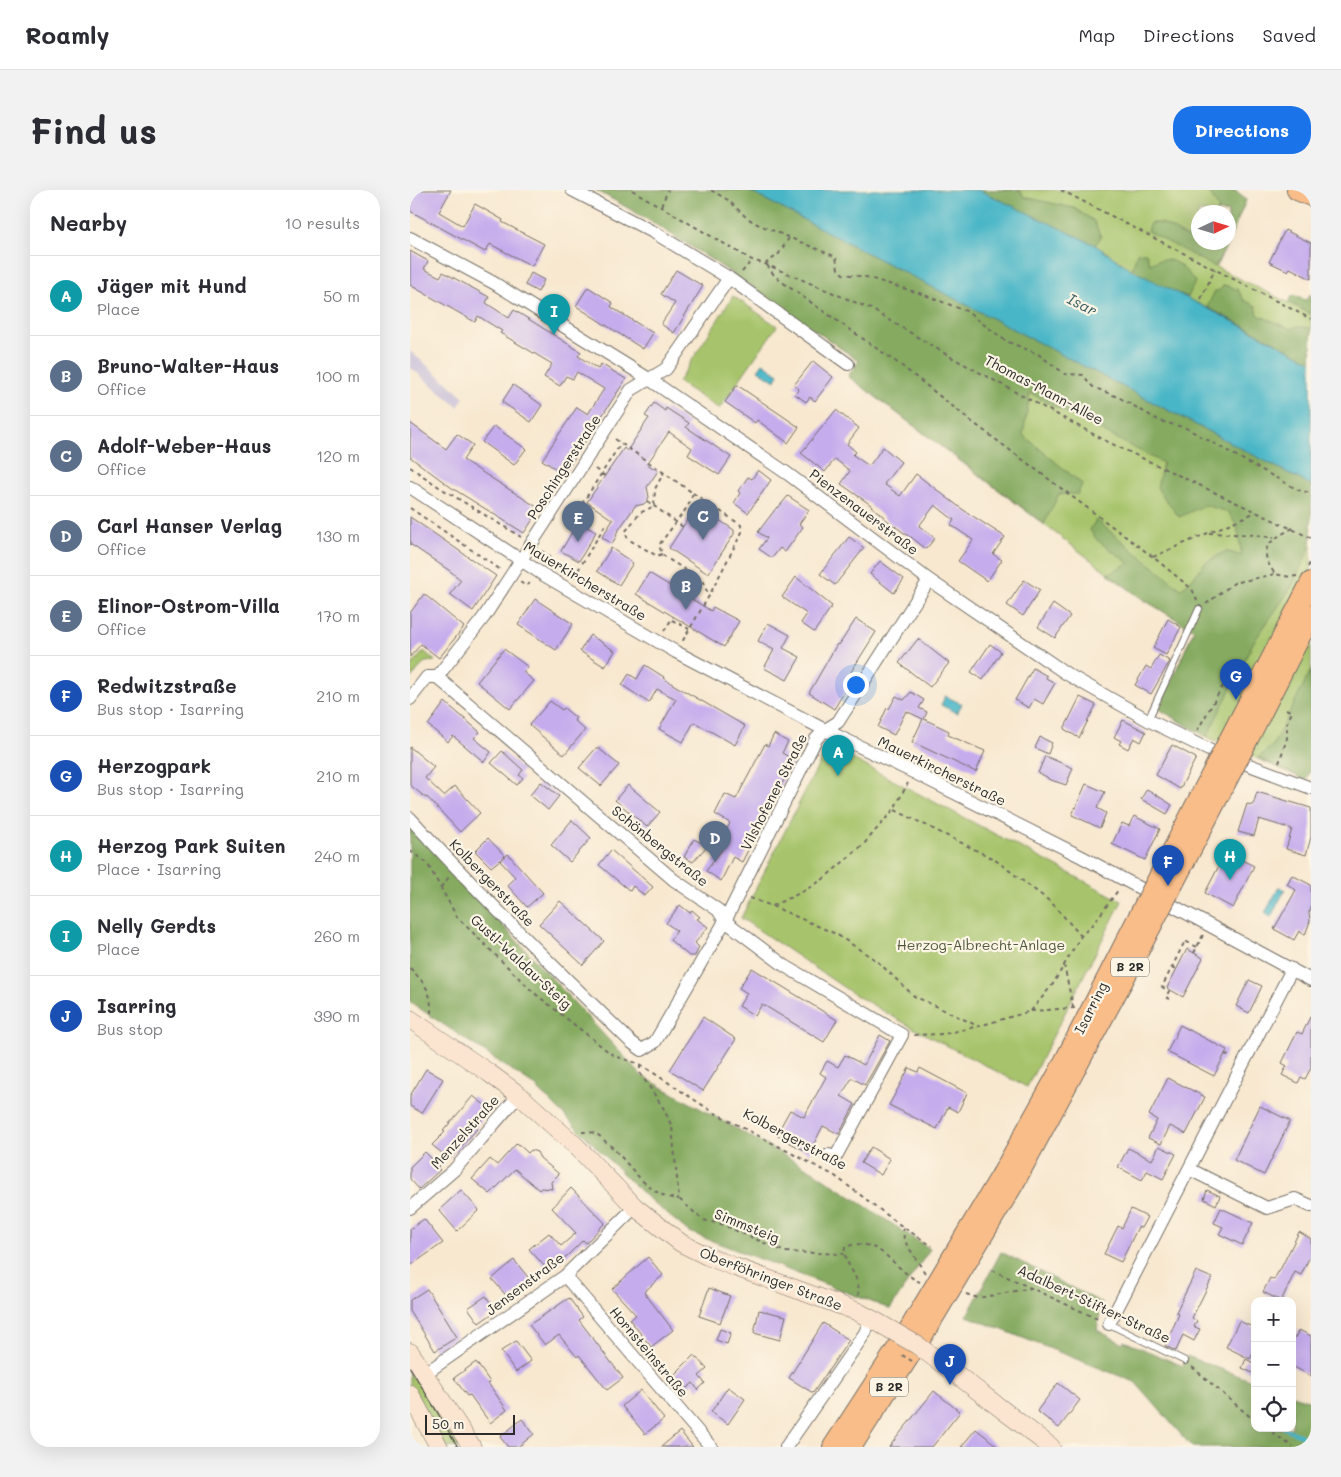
<!DOCTYPE html>
<meta charset="utf-8">
<style>
:root{--surface:#fff;--page:#f2f2f3;--text:#2b2b33;--muted:#7c7c81;--line:#e1e1e2;--accent:#1a73e8}
body{margin:0;font-family:Mali,sans-serif;background:var(--page);color:var(--text)}
.controls{position:absolute;right:15px;bottom:15px;display:grid;overflow:hidden;border-radius:10px;box-shadow:0 5px 20px #0002}
.controls button{width:45px;height:45px;display:grid;place-items:center;padding:0;border:0;border-bottom:1px solid var(--line);background:var(--surface);color:var(--text);font:25px sans-serif}
.compass{position:absolute;left:781px;top:15px;width:45px;height:45px;border-radius:50%;background:var(--surface);box-shadow:0 5px 20px #0002;rotate:86deg}
.scale{position:absolute;left:15px;bottom:12px;width:90px;box-sizing:border-box;padding-left:5px;border:2px solid #2b2b2b;border-top:0;font-size:14px;line-height:18px;white-space:nowrap;color:#2b2b2b;-webkit-text-stroke:4px #fcf5e5;paint-order:stroke}
.you{position:absolute;left:445px;top:494px;width:18px;height:18px;margin:-12px;border:4px solid #fff;border-radius:50%;background:#1a73e8;box-shadow:0 0 0 8px #1a73e833}
.badge{display:grid;place-items:center;width:32px;height:32px;border-radius:50%;background:var(--accent);color:#fff;font-size:16px;font-weight:700}
.pin{position:absolute;translate:-50% -41px;filter:drop-shadow(0 1px 2px #0008)}
.pin::after{content:'';position:absolute;top:26px;width:18px;height:15px;background:inherit;clip-path:polygon(0 0,100% 0,50% 100%)}
.list{margin:0;padding:0;list-style:none}
h2{display:flex;justify-content:space-between;align-items:center;height:65px;margin:0;padding:0 20px;font-size:21px}
h2 small{font-size:16px;font-weight:400;color:var(--muted)}
.list li{display:grid;grid-template-columns:32px 1fr auto;gap:15px;align-items:center;box-sizing:border-box;height:80px;padding:0 20px;border-top:1px solid var(--line)}
.list b{display:block;font-size:19px;white-space:nowrap}
.list p{margin:0;font-size:16px;white-space:nowrap;color:var(--muted)}
.list em{font-size:16px;font-style:normal;color:var(--muted)}
.icon{flex:none;width:28px;height:28px;fill:none;stroke:currentColor;stroke-width:2;stroke-linecap:round;stroke-linejoin:round}
.map{position:relative;flex:none;width:901px;height:1257px;overflow:hidden;border-radius:20px}
header{display:flex;align-items:center;gap:30px;box-sizing:border-box;height:70px;padding:0 25px;background:var(--surface);border-bottom:1px solid var(--line)}
header strong{font-size:24px}
nav{display:flex;gap:28px;margin-inline-start:auto;font-size:18px}
.intro{display:flex;align-items:center;justify-content:space-between;box-sizing:border-box;height:120px;padding:0 30px}
h1{margin:0;font-size:35px}
.button{padding:12px 22px;border-radius:20px;background:var(--accent);color:#fff;font-size:18px;font-weight:700}
main{display:flex;gap:30px;padding:0 30px}
aside{flex:1;background:var(--surface);border-radius:20px;box-shadow:0 5px 20px #0002}
.map>svg:first-child{display:block}
</style>
<header>
<strong>Roamly</strong>
<nav><a>Map</a><a>Directions</a><a>Saved</a></nav>
</header>
<div class="intro"><h1>Find us</h1><a class="button">Directions</a></div>
<main>
<aside>
<h2>Nearby<small>10 results</small></h2>
<ul class="list">
<li><span class="badge" style="background:#0f9aa8">A</span><div><b>Jäger mit Hund</b><p>Place</p></div><em>50 m</em></li>
<li><span class="badge" style="background:#5c6f8a">B</span><div><b>Bruno-Walter-Haus</b><p>Office</p></div><em>100 m</em></li>
<li><span class="badge" style="background:#5c6f8a">C</span><div><b>Adolf-Weber-Haus</b><p>Office</p></div><em>120 m</em></li>
<li><span class="badge" style="background:#5c6f8a">D</span><div><b>Carl Hanser Verlag</b><p>Office</p></div><em>130 m</em></li>
<li><span class="badge" style="background:#5c6f8a">E</span><div><b>Elinor-Ostrom-Villa</b><p>Office</p></div><em>170 m</em></li>
<li><span class="badge" style="background:#1a4fb4">F</span><div><b>Redwitzstraße</b><p>Bus stop · Isarring</p></div><em>210 m</em></li>
<li><span class="badge" style="background:#1a4fb4">G</span><div><b>Herzogpark</b><p>Bus stop · Isarring</p></div><em>210 m</em></li>
<li><span class="badge" style="background:#0f9aa8">H</span><div><b>Herzog Park Suiten</b><p>Place · Isarring</p></div><em>240 m</em></li>
<li><span class="badge" style="background:#0f9aa8">I</span><div><b>Nelly Gerdts</b><p>Place</p></div><em>260 m</em></li>
<li><span class="badge" style="background:#1a4fb4">J</span><div><b>Isarring</b><p>Bus stop</p></div><em>390 m</em></li>
</ul>
</aside>
<div class="map">
<svg width="901" height="1257" viewBox="0 0 901 1257">
<rect width="100%" height="100%" fill="#fcf5e5"/>
<filter id="ink" filterUnits="userSpaceOnUse"><feTurbulence type="fractalNoise" baseFrequency=".02" numOctaves="2"/><feDisplacementMap in="SourceGraphic" scale="10" xChannelSelector="R" yChannelSelector="G"/><feConvolveMatrix kernelMatrix="1 2 1 2 8 2 1 2 1" color-interpolation-filters="sRGB"/></filter>
<filter id="wash" filterUnits="userSpaceOnUse"><feTurbulence type="fractalNoise" baseFrequency=".0096" numOctaves="4" result="noise"/><feDisplacementMap in="SourceGraphic" scale="20" xChannelSelector="R" yChannelSelector="G"/><feGaussianBlur stdDeviation="1.12" result="paint"/><feColorMatrix in="noise" values="0 0 0 0 0 0 0 0 0 0 0 0 0 0 0 0 0 1.4 0 .05"/><feComposite in="paint" operator="in"/></filter>
<g filter="url(#wash)">
<rect width="100%" height="100%" fill="#f8e8d0"/>
<!-- industrial -->
<path fill="#c8c0d8" d="M0,161L54,207L48,217L0,177Z"/>
<!-- green -->
<path fill="#a7c46c" stroke="#69784c" d="M186,0H337L901,295V579L896,590L797,547L749,519L784,440L731,408L438,186L449,171C363,111 278,50 186,0Z
M569,0H824L836,10L819,51L818,22H788V52L818,53L806,77L901,124V171L722,80L685,55Z
M323,106L367,136L309,219L268,192Z
M14,461L25,471L15,472L0,489V477Z
M418,556L712,711L617,897L503,838L442,803L331,728Z
M0,1172L57,1257H35L0,1195Z"/>
<!-- forest -->
<path fill="#85aa60" stroke="#586a46" d="M186,0H337L901,295V355L881,398L843,453L797,547L749,519L784,440L731,408L698,384L719,373L687,350L680,340L686,330L771,399L785,386L795,373L816,361L832,366L827,336L818,322L795,315L769,327L747,298L753,273L620,203L613,245L672,294L668,304H649L634,334L438,186L449,171C363,111 278,50 186,0Z
M569,0H610L614,7L664,18L684,31L691,47L685,55Z
M798,0H824L836,10L819,51L818,22H807L809,19Z
M740,33H752L789,54L790,53H818L805,77L737,41Z
M727,63H736L740,74C761,62 774,77 785,92L778,107L760,100L722,80Z
M814,95L827,99L834,110L846,116L848,125L881,139L887,136L901,138V171L797,117L805,101L810,100Z
M901,104V124L878,112L883,105L896,110Z
M901,480V579L896,590L848,568L863,555Z
M0,635L232,886L404,982L520,1059L480,1119L279,1042L233,1004L125,896L0,812Z
M591,1062L692,1113L687,1140L712,1153L714,1151L773,1176L777,1166L845,1192V1238H882V1205L901,1211V1257H782L725,1192L557,1126Z"/>
<!-- water -->
<path fill="#4ab6c7" stroke="#3a7079" d="M337,0H569L685,55L722,80L901,171V295Z
M353,173L369,184L365,191L348,180Z
M535,506L552,514L547,523L531,515Z
M869,697L875,700L861,727L855,723Z"/>
<g fill="none" stroke-linecap="round" stroke-linejoin="round">
<!-- stream -->
<path stroke="#4ab6c7" stroke-width="4" d="M874,1238L901,1250"/>
</g>
<g id="blocks">
<!-- building -->
<path fill="#c5aced" d="M0,0H41L29,22L53,36L65,14L93,30L92,32L134,54L122,76L80,54L75,62L0,21Z
M875,40L901,53V89L880,78L878,81L859,72Z
M0,61L18,71L14,79L30,87L33,82L79,107L76,113L99,128L104,120L171,162L168,166L188,179L191,174L216,189L154,284L132,270L167,217L178,224L194,199L167,182L163,189L156,186L150,196L134,187L142,174L90,143L92,141L68,126L65,132L0,95Z
M266,80L293,96L264,143L251,134L265,113L251,104Z
M121,83L134,90L128,102L115,95Z
M178,97L203,113L201,117L243,143L233,159L166,116Z
M403,171L423,187L405,211L400,207L396,212L385,204L389,199L384,195Z
M103,195L132,215L121,232L92,212Z
M327,195L389,237L378,253L347,230L345,233L315,212Z
M244,213L255,221L256,218L279,233L276,237L321,267L309,285L278,265L282,258L259,242L237,274L248,281L237,297L239,307L237,311L234,314L225,316L206,344L207,345L202,354L192,347L203,330L177,312L214,258L217,261L239,228L235,226Z
M426,220L449,238L437,254L446,262L443,265L459,276L473,257L491,272L474,294L490,306L506,284L552,319L595,347L583,364L592,370L577,391L548,371L563,350L541,335L544,330L525,315L509,336L525,348L516,359L501,347V348L474,328V327L461,316V315L431,294L440,281L425,269L415,282L391,263Z
M0,233L36,259L47,244L63,255L53,270L130,319L114,343L42,298L0,267Z
M84,236L116,259L104,275L72,252Z
M348,280L361,290L338,323L324,313L330,303L328,301L338,287L342,289Z
M378,306L399,320L389,334L393,337L375,362L370,358L362,368L349,359L357,348L348,342L367,317L368,318Z
M287,315L324,340V344L298,384L259,358Z
M0,327L86,386L63,421L40,404L51,390L40,381L0,354Z
M168,332L186,342L169,371L151,361Z
M439,347L454,358L425,395L410,384Z
M201,358L223,373L209,395L187,381Z
M470,371L494,389L484,403L460,384Z
M239,383L301,421L303,417L329,431L314,457L226,404Z
M386,387L422,416L404,442L391,433L397,424L372,407Z
M614,390L630,400L613,426L597,415Z
M14,404L54,437L29,468L11,454L0,467V423Z
M125,409L163,434L146,460L108,435Z
M643,414L660,426L645,448L628,437Z
M446,429L466,442L434,493L438,496L424,519L399,503L427,454L429,455Z
M758,429L771,437L756,465L743,458Z
M358,433L380,445L373,458L390,467L377,490L354,478L364,460L348,451Z
M180,445L205,461L195,477L170,461Z
M508,449L539,473L520,497L489,473Z
M580,454L591,462L573,490L561,482Z
M94,459L118,477L113,482L124,491L100,519L67,492Z
M749,465L760,471L741,504L725,495L736,476L741,479Z
M235,475L254,487L253,488L264,495L335,536L325,555L284,532L273,552L249,539L266,509L247,499L239,513L212,495L219,484L227,489Z
M623,478L637,486L636,488L645,493L633,514L624,509L619,518L605,510Z
M501,502L514,510L509,518L517,522L514,529L539,541L538,545L575,561L566,582L502,552L513,529L496,521L484,545L468,537L477,518L479,519L486,506L494,510Z
M670,507L686,515L669,548L654,539Z
M140,511L152,520L154,518L166,528L164,530L175,540L154,565L119,535Z
M35,512L70,542L64,548L81,562L74,572L43,546L38,552L18,535Z
M713,530L736,542L731,552L724,548L718,559L709,554L711,551L704,547Z
M364,544L378,552L372,563L384,570L332,672L323,667L311,691L296,681L312,660L308,656L320,633L305,624L315,604L326,609L355,554L358,556Z
M630,547L642,553L638,564L625,558Z
M762,555L786,568L770,599L746,585Z
M0,557L24,577L15,588L34,606L45,596L70,623L50,642L17,607L16,608L0,595Z
M187,557L209,575L191,596L169,578Z
M92,561L113,580L109,585L113,588L107,595L81,573Z
M635,566L663,578L656,595L638,589L637,587L628,583Z
M131,592L149,606L138,620L120,605Z
M676,594L695,602L687,618L696,623L690,638L662,625Z
M218,595L250,622L237,637L205,610Z
M737,599L762,615L757,624L731,609Z
M847,602L901,618V647L896,665L876,659L882,639L849,629L844,646L828,642L837,614L843,615Z
M724,626L750,639L735,670L702,654L712,633L719,636Z
M162,630L181,648L160,672L141,655Z
M78,648L95,666L81,677L65,661Z
M284,649L297,656L283,672L274,667Z
M201,660L243,697L235,706L223,696L220,701L189,675Z
M816,662L844,676L823,718L795,703Z
M98,664L133,703L117,717L97,695L105,687L90,671Z
M882,685L901,695V719L899,722L900,731L895,745L889,741L884,750L864,739L886,700L877,694Z
M150,711L194,751L173,775L129,734Z
M270,715L280,723L282,720L290,727L287,729L298,737L285,753L289,757L285,766H279L260,750L267,741L256,733Z
M777,759L793,768L773,807L757,798Z
M342,778L427,830L414,852L352,814L345,826L329,816L337,803L329,798Z
M839,790L852,796L839,823L826,816Z
M901,825V878L895,889L891,887L888,893L872,885L877,876L872,873L887,842L892,844Z
M293,827L326,849L293,901L260,880Z
M770,835L817,860L804,886L757,862Z
M470,845L480,851L455,895L442,888L431,906L445,914L429,944L413,936L399,963L366,945L380,920L394,927L416,887L410,883L417,871L428,877L435,865L454,875Z
M499,878L508,882L510,878L557,903L548,922L538,917L527,939L479,915Z
M16,879L33,889L12,923L0,916V906Z
M758,888L795,907L776,944L760,936L751,954L738,948L747,930L739,925Z
M63,906L80,919L66,937L67,939L51,957L50,956L38,968L22,955L35,942L33,941Z
M850,916L880,931L854,985L824,970Z
M107,953L118,963L121,960L127,962L130,968L149,984L141,992L142,999L131,998L129,1000L105,979L80,1004L62,989L80,969L87,975Z
M749,956L766,964L753,989L737,981L732,990L708,977L718,958L742,970Z
M461,957L480,969L471,985L451,973Z
M15,962L29,976L27,978L30,980L9,999L0,989V977Z
M161,998L195,1033L176,1053L173,1050L158,1065L138,1080L119,1059L139,1043L151,1056L166,1043L142,1018Z
M51,1000L69,1020L47,1041L29,1020Z
M797,1000L810,1006L806,1015L794,1009Z
M811,1018L843,1033L832,1055L809,1044L813,1037L804,1033Z
M721,1019L737,1027L731,1038L728,1037L711,1072L694,1064L708,1036L712,1038Z
M14,1029L33,1053L0,1076V1039Z
M889,1042L901,1049V1064L891,1085L885,1082L871,1111L853,1102L860,1088L864,1090L868,1082H869Z
M238,1067L253,1085L234,1102L263,1140L241,1157L220,1130L226,1125L202,1099Z
M104,1070L122,1092L100,1110L82,1089Z
M786,1081L802,1088L782,1128L787,1131L784,1137L790,1139L784,1151L773,1145L766,1161L755,1156L769,1124L766,1122Z
M299,1098L320,1106L310,1133L289,1126Z
M17,1099L47,1147L25,1161L0,1121V1110Z
M76,1106L86,1121L69,1133L58,1118Z
M159,1108L173,1127L169,1130L213,1188L197,1200L169,1165L167,1167L149,1145L135,1155L119,1135Z
M349,1120L376,1126L370,1150L344,1143Z
M829,1131L845,1138V1159L840,1169L816,1157Z
M413,1133L439,1150L403,1203L379,1188Z
M310,1139L321,1143L317,1154L306,1150Z
M889,1140L901,1146V1186L882,1176V1153Z
M106,1151L121,1171L106,1182L91,1161Z
M284,1165L297,1179L289,1186L295,1193L288,1200L283,1193L277,1198L264,1185Z
M836,1169L845,1174V1184L832,1178Z
M66,1172L80,1192L78,1193L97,1220L80,1233L60,1205L57,1206L44,1188Z
M648,1193L670,1210L649,1238L627,1221Z
M318,1197L335,1209L318,1234L301,1222Z
M231,1200L254,1229L235,1244L212,1216Z
M524,1201L550,1222L522,1257H479Z
M112,1229L124,1244L108,1257H98L90,1247Z
M566,1239L575,1246L588,1257H551Z
M270,1241L283,1257H251Z"/>
</g>
</g>
<g filter="url(#ink)">
<use href="#blocks" fill-opacity="0" stroke="#736d65" stroke-width="1"/>
<g fill="none" stroke-linecap="round" stroke-linejoin="round">
<!-- service casing -->
<g stroke="#736d65" stroke-width="8">
<path id="service" d="M738,530L789,419
M699,1134L775,1171"/>
</g>
<!-- minor casing -->
<g stroke="#736d65" stroke-width="14">
<path id="minor" d="M162,0L245,43L319,88L438,174
M0,48L84,93L239,189L378,284L519,390L657,484L738,530L799,560L901,598
M0,297L132,384L266,462L415,540L503,582L672,667L901,790
M27,487L264,690L308,720L315,731L375,776L492,845L425,968L419,965
M0,509L17,487H27L74,427L221,200L256,179L319,88
M0,628C71,706 146,779 221,852L232,860L245,852L315,731L406,549L415,540L428,532L519,390
M779,979L857,1018L885,1009L901,1016
M0,1018L44,980L109,905
M155,1086L301,1257
M699,1134L882,779
M13,1185L155,1086L225,1017
M376,1257L455,1143L461,1128"/>
</g>
<!-- secondary casing -->
<g stroke="#736d65" stroke-width="19">
<path id="secondary" d="M0,829L79,883L109,905L167,957L225,1017L271,1053L297,1066L325,1077L446,1121L467,1132
M0,1162L62,1257
M546,1184L641,1257
M0,1204L29,1257"/>
</g>
<!-- trunk casing -->
<g stroke="#736d65" stroke-width="22">
<path id="trunk" d="M887,0L901,6
M818,552L901,392
M833,559L901,425
M423,1257L494,1148L591,986
M441,1257L517,1138L604,993"/>
</g>
<!-- path -->
<path stroke="#736d65" stroke-width="2" stroke-dasharray="4 4" stroke-linecap="butt" d="M222,0L342,70L355,74L461,119L539,166L696,251L901,348
M301,0L318,10L336,27L345,33L426,67L428,79L433,84L456,87L512,104L556,121L596,151L628,164L655,184L673,185L683,197L710,208L750,231L776,238L888,300L901,303
M651,0L901,129
M251,16L258,0
M355,74L368,65L379,48
M357,75L364,85L376,95L492,176L561,231L743,367L782,399L787,410
M332,82L342,70
M791,109L805,79
M205,249L283,303L278,316L249,355L252,364L258,369L292,390L299,406L272,452
M0,277L29,297L111,347
M185,279L195,286
M283,303L331,335L332,342L299,406
M237,311L273,337
M172,314L211,253
M0,318L91,380
M883,338C859,351 846,358 865,384L880,387L887,386
M799,343L847,345L864,348
M131,361L140,366L136,373
M252,364L247,366L218,349L215,342L230,323L244,316L245,299L254,282
M743,367L846,322
M898,377L901,370
M164,387L197,332
M110,392L116,396L123,391
M796,414L824,393L865,384
M262,430L279,439
M254,441L263,427
M787,541L815,492L823,487L827,481L835,486
M869,573L877,548V533L882,522L874,518
M485,620L584,669L642,713L671,746
M0,661L17,673L47,727L123,802L204,866L230,874L303,922L425,986L493,1037L522,1056
M31,697L39,687
M340,708L362,716L392,702L412,690L453,655L484,619L498,593
M362,716L426,744L467,771L504,806L568,836
M784,763L793,745
M654,775L663,817
M762,777L767,779
M0,778C16,795 22,801 21,826
M760,809L756,807L759,801L752,797L775,751L787,757
M621,821L665,818
M504,845L534,844L569,836L621,821L643,794L671,746L684,733L709,699
M815,864L822,868
M230,875V883L254,919L262,937L269,1009L293,1030L311,1034L375,1062L434,1064
M172,942C175,942 181,942 184,943C188,944 193,949 196,952C220,971 235,1007 269,1009
M493,1037L494,1050L515,1083
M582,1080L688,1129
M556,1104L568,1108L622,1098
M448,1106C452,1085 432,1075 435,1057C470,1044 483,1080 510,1092
M782,1177L845,1231
M856,1238L883,1257"/>
<!-- service -->
<use href="#service" stroke="#fff" stroke-width="6"/>
<!-- minor -->
<use href="#minor" stroke="#fff" stroke-width="12"/>
<!-- secondary -->
<use href="#secondary" stroke="#fce5d0" stroke-width="18"/>
<!-- trunk -->
<use href="#trunk" stroke="#f8bd89" stroke-width="20"/>
<!-- tram -->
<path stroke="#2b2b2b" stroke-width="1" d="M0,1177L48,1257"/>
<!-- secondary-bridge casing -->
<g stroke="#736d65" stroke-width="19" stroke-linecap="butt">
<path id="secondary-bridge" d="M467,1132L507,1155L546,1184"/>
</g>
<!-- trunk-bridge casing -->
<g stroke="#736d65" stroke-width="22" stroke-linecap="butt">
<path id="trunk-bridge" d="M591,986L649,882L818,552
M604,993L717,783L833,559"/>
</g>
<!-- path-bridge -->
<path stroke="#736d65" stroke-width="2" stroke-dasharray="4 4" stroke-linecap="butt" d="M492,1165L502,1171"/>
<!-- secondary-bridge -->
<use href="#secondary-bridge" stroke="#fce5d0" stroke-width="18"/>
<!-- trunk-bridge -->
<use href="#trunk-bridge" stroke="#f8bd89" stroke-width="20"/>
</g>
</g>
<g text-anchor="middle" stroke-width="4.5" stroke-linejoin="round" paint-order="stroke">
<!-- shield labels -->
<g fill="#fcf5e5" stroke="#6a6863" stroke-width="1">
<rect x="701" y="767.5" width="38" height="19" rx="4"/>
<rect x="460" y="1187.5" width="38" height="19" rx="4"/>
</g>
<g font-size="12" font-weight="bold" fill="#2b2b2b">
<text x="720" y="781">B 2R</text>
<text x="479" y="1201">B 2R</text>
</g>
<!-- street labels -->
<g font-size="14" fill="#2b2b2b" stroke="#fcf5e5">
<text transform="translate(634 200) rotate(28)" y="5">Thomas-Mann-Allee</text>
<text transform="translate(154 277) rotate(-57)" y="5">Poschingerstraße</text>
<text transform="translate(454 322) rotate(37)" y="5">Pienzenauerstraße</text>
<text transform="translate(175 391) rotate(31)" y="5">Mauerkircherstraße</text>
<text transform="translate(532 581) rotate(26)" y="5">Mauerkircherstraße</text>
<text transform="translate(364 602) rotate(-63)" y="5">Vilshofener Straße</text>
<text transform="translate(250 656) rotate(39)" y="5">Schönbergstraße</text>
<text transform="translate(82 693) rotate(46)" y="5">Kolbergerstraße</text>
<text transform="translate(111 772) rotate(43)" y="5">Gustl-Waldau-Steig</text>
<text transform="translate(681 818) rotate(-63)" y="5">Isarring</text>
<text transform="translate(55 942) rotate(-48)" y="5">Menzelstraße</text>
<text transform="translate(385 949) rotate(28)" y="5">Kolbergerstraße</text>
<text transform="translate(337 1036) rotate(22)" y="5">Simmsteig</text>
<text transform="translate(361 1089) rotate(21)" y="5">Oberföhringer Straße</text>
<text transform="translate(115 1094) rotate(-37)" y="5">Jensenstraße</text>
<text transform="translate(684 1114) rotate(25)" y="5">Adalbert-Stifter-Straße</text>
<text transform="translate(239 1162) rotate(50)" y="5">Hornsteinstraße</text>
</g>
<!-- park labels -->
<g font-size="14" fill="#50593e" stroke="#fcf5e5">
<text x="571" y="760">Herzog-Albrecht-Anlage</text>
</g>
<!-- water labels -->
<g font-size="15" font-style="italic" fill="#365c62" stroke="#fcf5e5">
<text transform="translate(672 115) rotate(27)" y="5">Isar</text>
</g>
</g>
</svg>
<div class="controls">
<button>+</button>
<button>−</button>
<button><svg class="icon" aria-label="locate" viewBox="0 0 24 24"><circle cx="12" cy="12" r="6"/><path d="M12 2v4M12 18v4M2 12h4M18 12h4"/></svg></button>
</div>
<svg class="compass" viewBox="-18 -18 36 36"><path d="M0-13l5 13h-10z" fill="#e53935"/><path d="M0 13l5-13h-10z" fill="#7c7c81"/></svg>
<div class="scale">50 m</div>
<div class="you"></div>
<div class="pin badge" style="left:428px;top:586px;background:#0f9aa8">A</div>
<div class="pin badge" style="left:276px;top:420px;background:#5c6f8a">B</div>
<div class="pin badge" style="left:293px;top:350px;background:#5c6f8a">C</div>
<div class="pin badge" style="left:305px;top:672px;background:#5c6f8a">D</div>
<div class="pin badge" style="left:168px;top:352px;background:#5c6f8a">E</div>
<div class="pin badge" style="left:758px;top:696px;background:#1a4fb4">F</div>
<div class="pin badge" style="left:826px;top:510px;background:#1a4fb4">G</div>
<div class="pin badge" style="left:820px;top:690px;background:#0f9aa8">H</div>
<div class="pin badge" style="left:144px;top:145px;background:#0f9aa8">I</div>
<div class="pin badge" style="left:540px;top:1195px;background:#1a4fb4">J</div>
</div>
</main>
